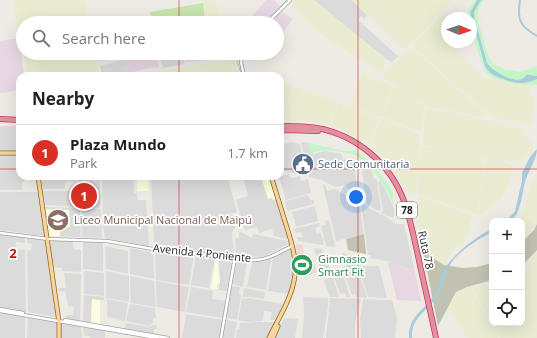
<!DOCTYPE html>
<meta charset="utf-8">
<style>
:root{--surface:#fff;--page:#f2f2f2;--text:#202124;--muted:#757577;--line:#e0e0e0;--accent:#d93025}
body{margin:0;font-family:"Open Sans",sans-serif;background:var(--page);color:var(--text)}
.controls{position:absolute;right:12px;bottom:12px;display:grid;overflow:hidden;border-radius:8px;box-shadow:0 4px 16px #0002}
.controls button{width:36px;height:36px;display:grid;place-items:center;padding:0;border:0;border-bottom:1px solid var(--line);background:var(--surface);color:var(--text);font:20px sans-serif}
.compass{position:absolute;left:441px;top:12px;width:36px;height:36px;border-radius:50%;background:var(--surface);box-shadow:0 4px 16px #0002;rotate:92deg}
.you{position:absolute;left:356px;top:197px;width:14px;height:14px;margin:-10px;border:3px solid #fff;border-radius:50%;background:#1a73e8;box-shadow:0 0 0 6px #1a73e833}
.badge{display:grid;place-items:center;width:26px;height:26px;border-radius:50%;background:var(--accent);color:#fff;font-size:13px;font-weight:700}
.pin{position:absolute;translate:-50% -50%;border:2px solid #fff;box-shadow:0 1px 4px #0006}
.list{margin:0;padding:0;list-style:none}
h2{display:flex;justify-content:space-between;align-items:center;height:52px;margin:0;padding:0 16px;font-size:17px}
h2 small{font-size:13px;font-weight:400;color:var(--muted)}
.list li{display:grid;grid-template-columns:26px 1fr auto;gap:12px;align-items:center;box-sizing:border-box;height:56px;padding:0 16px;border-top:1px solid var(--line)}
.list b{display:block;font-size:15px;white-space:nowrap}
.list p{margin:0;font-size:13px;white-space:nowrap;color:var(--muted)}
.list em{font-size:13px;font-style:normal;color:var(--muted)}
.icon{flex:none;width:22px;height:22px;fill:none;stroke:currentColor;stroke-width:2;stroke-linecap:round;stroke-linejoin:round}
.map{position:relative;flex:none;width:537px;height:338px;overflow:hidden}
.search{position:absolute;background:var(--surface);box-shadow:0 4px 16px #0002;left:16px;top:16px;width:268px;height:44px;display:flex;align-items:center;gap:10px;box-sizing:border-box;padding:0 14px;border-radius:22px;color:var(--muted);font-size:15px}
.panel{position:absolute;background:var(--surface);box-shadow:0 4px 16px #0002;left:16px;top:72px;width:268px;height:108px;border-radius:12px}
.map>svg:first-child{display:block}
</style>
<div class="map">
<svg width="537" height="338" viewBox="0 0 537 338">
<rect width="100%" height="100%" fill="#eeebe5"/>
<!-- residential -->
<path fill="#dcdbdb" d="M314,0H352L367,15L364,19L361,16L358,20L398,56L392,62L386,59Z
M181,56L185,64L163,68L160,58Z
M122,60L127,74L115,76H102L100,66Z
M0,126H20V150H0Z
M292,142L300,144L307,175L306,176L280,170V168H282L280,158V145Z
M301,142L309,143L311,153H313V154L325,151L341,154L343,160L353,158L358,191L349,194L347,185L335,187L322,180L309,177Z
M0,154H20V176H24V182H22V190H0Z
M365,164L373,173L374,179H378L377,180L381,210L378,211L367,204L361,165Z
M289,174L291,178L300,176L301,181L308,179L311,193L286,200L279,177Z
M41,176H76V182H65V189H43Z
M78,176H100V190L80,189Z
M102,176H133L134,193H137L138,200H146L149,246L105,238L103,226Z
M151,176H227L237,212L230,214L239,220L232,232L234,255L182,250H178V246L154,244Z
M243,176H269L288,239L274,236L272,229L259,233L257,227L245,230L236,200L248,196Z
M380,181L385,189L392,204L394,209V218L389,216L388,217L381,213L383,210L378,182Z
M325,184L327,191L335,189L359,203L364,234L336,241L323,185Z
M43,191H77L80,207L45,205Z
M0,192H39L45,236L0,230Z
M90,192H100V208L82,207L81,200L89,201Z
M308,195L310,200H314V204L287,211L285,201Z
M362,204L388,218L396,224H404L414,267H411V270L405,268L397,263L391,262L371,258V255H368L361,205Z
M315,206L318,221L296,227L292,212Z
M45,207L80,208L81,237L60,236V227H69L62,211H60L59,210L46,209Z
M82,208L101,209L102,238L82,237Z
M329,220L335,246L334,247L326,246L321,226L326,225L325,221Z
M319,223L320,226L315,228L317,234L321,233L324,244L323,245L298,241L297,237H303L301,232L295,233L294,229Z
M239,231L252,238L253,234L288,241L289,244L265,256L260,257L236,256L235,239L239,238Z
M0,234L25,237V243L16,242L15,249L25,250L26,312L0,307Z
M27,237L45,239L56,317L28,312L27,250L31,251L32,244L27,243Z
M49,240L73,241L74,249L81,250V272L62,271V268L53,267Z
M83,241L103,242V271L83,269Z
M105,246L128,251V274L106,269Z
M130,248L149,252L150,250L153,251L154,279L130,274Z
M315,248L322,249L323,253L325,252L332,276L324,278L314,249Z
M290,249H291L292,261L293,274L291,283L288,294L268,291L273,257Z
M155,250L194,255L189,285L156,280Z
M342,253L353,256L357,267L344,272L343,267L346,266Z
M196,255L215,257L209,288L191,285Z
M218,258L233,259L227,291L219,290V283H220Z
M270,258L271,259L266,290L247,287L252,262L260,261Z
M236,259L247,261L243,287L232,284Z
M358,266H379L387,298L368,297Z
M358,269L367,297L366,298L356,297L355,294L352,295L344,273Z
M84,271L104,273V296L84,294Z
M106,271L129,276V302L106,298Z
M64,273L81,274L80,321L66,318V315H73L74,307L68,306L65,291L59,292V288H66Z
M343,274L350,297H346L345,293L340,294L334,277Z
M130,276L154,281L156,307L131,303Z
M332,277H333L339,297H330L328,292L324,280Z
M156,281L189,287L185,312L157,307Z
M231,286L240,287L239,294L241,295L237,320L226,318Z
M191,287L213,291L212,299L226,301L223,318L186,312Z
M244,288L265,292L264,299L249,297H243Z
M84,295L104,297V300H92L91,323L83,321Z
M303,297L328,298V307L323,338H302L304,317Z
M249,298L283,304L276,320H270L272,312L264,311L263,321L247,322L238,320L242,299Z
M330,298L361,299L355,323V338H326Z
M107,299L128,303L125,321L107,317Z
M363,299L392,300L397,317L395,338H361L360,319Z
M130,304L155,308L156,318H153V323L149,326L126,321Z
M0,313L25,316V338H0Z
M186,314L223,320L220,338H182Z
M28,317L56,321V338H27Z
M284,318L298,319L295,338H275Z
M226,320L237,322L234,338H223Z
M60,322L81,326L82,338H60Z
M254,322H275L269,334V338H236L237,329H239L240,323H248Z
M126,323L149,327L156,324L157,329H154V334L125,329Z
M83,326L105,330V338H90V336H84Z"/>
<!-- commercial -->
<path fill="#eed7d5" d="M296,244L303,245L304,259H313L317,272L304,277V273H299Z"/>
<!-- industrial -->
<path fill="#e7d7e3" d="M266,0H274L281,7L265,23H246Z
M281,11L293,19L282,33L284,35L278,43L277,42V23H271Z
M19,38L24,76H20V90L0,93V41Z
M121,53H155L159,67L140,70L127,74L122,60Z
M181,53H218L219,58L185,62L184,56H182Z
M391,262L397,263L401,266L404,267L405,268L409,270H411V267H414L421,301L397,300L388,263Z"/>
<!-- education -->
<path fill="#fbfddf" d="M137,176H148L149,191H137Z
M269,177L276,199L273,200L272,198L268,199L262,180L268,178Z
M46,209L60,210V211H62V210H69L70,227H60V236H49Z
M216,257L218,258L220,283L217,285V289H211Z
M92,299L100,300V324L91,323Z"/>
<!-- construction -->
<path fill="#c1c2b1" d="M537,224V250L522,266V242L534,230Z
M364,234L366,254L348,250L346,239Z
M423,250L444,265L463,268L477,267L492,263V280L467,287L456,292L438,326Z"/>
<!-- farmland -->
<path fill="#e9ecd1" d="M13,0H84L89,23H23V47L22,38L18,36Z
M203,0H215L223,23H205Z
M291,0H314L386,59L384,64L385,67L382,72H380L315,30L292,7V4L289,2Z
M352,0H453L435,17L434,20L419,36L409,45L404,48L401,46L370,16L367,15Z
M442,15H443L444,17L447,33V42H451L460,53L467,63L485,79L488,80H499L511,84L523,85L530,87V94L534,98L535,100L531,121L530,124H527L506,120L491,116L414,48L415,42Z
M411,49H413L417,53L485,113V116L482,117L426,106L383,77V75L387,70L404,54Z
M24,53H95L100,76H92L89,73L85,74V76H35L26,72Z
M233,60L235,62L240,76H149L150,74L154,72Z
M362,74L393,86L380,117L350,106Z
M280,80L294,86L282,117L280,116Z
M295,86L338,102L329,125L311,122L288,121L284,118Z
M394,87L398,88L422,105L424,108L421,132L383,117L382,115Z
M339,103L379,119L370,143L368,144L341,129L330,126Z
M426,108L523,128L524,134L532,141L533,147L518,163L444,150L423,145L425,110Z
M381,119L417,133L419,135V149L416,190L415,193H410L406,191L394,170L376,150L375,146L371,144Z
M422,147L481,157V161L485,162L477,213L476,214L418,194L417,192L419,162Z
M487,158L508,163L514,166V168L506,189L501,198L484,213L482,215H478L481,193Z
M537,177V224L525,205L531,185L534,180Z
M418,196L474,216L470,222L471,229L464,244L462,246L418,230L417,222L419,215V206L418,202Z
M525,206L536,225L522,240V221H519L523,215Z
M420,232L457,245L444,265L431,257L423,247L421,243L419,233Z
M537,252V338H530L522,320V275L526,272L530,261Z
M484,284L492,297V323H522V322L529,338H500L472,287Z
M470,287L496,332L499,338H468L448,308L456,293L465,288Z"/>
<!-- grass -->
<path fill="#c7e5ae" d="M203,3L205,22L191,23H152L150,12Z"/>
<!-- park -->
<path fill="#c4f6ca" d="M475,0H484C480,6 477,12 477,19L488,55L493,63L497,66L506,70H512L520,72L537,66V85L515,84L493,78L485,72L480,58L471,30V18H468C467,10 471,6 475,0Z
M309,143L344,151H356L363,156L376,168L389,185L393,193V203C384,186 373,164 354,155C339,152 325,146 311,154Z"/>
<!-- water -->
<path fill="#a8ccd9" d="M477,0H481L474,12V22L477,28L487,63C492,71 513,83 522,79C524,78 525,76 527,75C530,74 534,76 537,76V79C532,81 527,83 521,83C514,83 496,78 491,73C488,71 486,68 485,66L475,30L470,18L471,11Z
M537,149C537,157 529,171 526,179C522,190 522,210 513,219C511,221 508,221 504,221L511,216L515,211L522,181V173L530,157Z
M492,229V232C479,239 464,248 454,259C446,269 446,281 440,292C431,309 410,317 412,338H409C408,316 424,311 435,294C440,286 441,277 445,269C453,254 477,236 492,229Z"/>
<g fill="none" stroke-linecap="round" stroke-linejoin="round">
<!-- stream -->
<path stroke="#a8ccd9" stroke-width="1" d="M265,23L287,0
M236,56L238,53
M236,58L242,76"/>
<!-- canal -->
<path stroke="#a8ccd9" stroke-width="2" d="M520,0C517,19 519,26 537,36"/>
<!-- minor casing -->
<g stroke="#a2a2a2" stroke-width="4">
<path id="minor" d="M267,23L290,0
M242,53L241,62L244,76
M0,233L49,239L107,241L153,249L254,260C268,260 280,252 292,246
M0,309L23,313
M0,311L157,338
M65,320L168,338
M221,338L235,257"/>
</g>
<!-- major casing -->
<g stroke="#8e680a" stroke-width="5">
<path id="major" d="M0,153H20
M38,176L59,322V338
M269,338C278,319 290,301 294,281C299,260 289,235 283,215C279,202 275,189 271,176
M273,338L278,326"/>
</g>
<!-- highway casing -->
<g stroke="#ce305f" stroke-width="6">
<path id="highway" d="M0,119L20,120
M280,126C292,126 305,126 317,128C356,135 390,163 404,201C410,217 413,234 417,251C423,280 430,309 436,338
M280,131L286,130L318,131"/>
</g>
<!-- minor -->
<use href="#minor" stroke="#fff" stroke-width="2.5"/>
<!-- major -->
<use href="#major" stroke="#f5d5a3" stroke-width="3.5"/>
<!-- highway -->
<use href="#highway" stroke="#e0919d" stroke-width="4.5"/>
</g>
<!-- grid -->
<path fill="none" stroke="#be150e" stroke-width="1" stroke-opacity="0.55" d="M179,0V23M358,0V338M179,53V76M0,169H20M280,169H537M179,176V338"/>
<!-- icons -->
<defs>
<g id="civic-disc" transform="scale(1.15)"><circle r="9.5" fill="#5c6f8a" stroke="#fff"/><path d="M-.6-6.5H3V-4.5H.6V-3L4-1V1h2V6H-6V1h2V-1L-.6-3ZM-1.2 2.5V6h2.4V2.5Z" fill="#fff"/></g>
<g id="school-disc" transform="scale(1.15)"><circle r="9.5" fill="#8d6e63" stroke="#fff"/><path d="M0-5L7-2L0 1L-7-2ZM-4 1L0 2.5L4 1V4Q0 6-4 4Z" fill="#fff"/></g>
<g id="stadium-disc" transform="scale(1.15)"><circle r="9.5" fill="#2e9e5b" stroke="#fff"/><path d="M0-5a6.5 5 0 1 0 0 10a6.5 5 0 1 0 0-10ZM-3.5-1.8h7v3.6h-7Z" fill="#fff"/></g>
</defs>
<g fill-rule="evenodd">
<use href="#civic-disc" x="303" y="164"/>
<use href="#school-disc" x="58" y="220"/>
<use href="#stadium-disc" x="302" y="265"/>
</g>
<g text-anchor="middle" stroke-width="3.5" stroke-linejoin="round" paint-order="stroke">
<!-- shield labels -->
<rect fill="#fff" stroke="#626262" stroke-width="1" x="397" y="202" width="20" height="16" rx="3"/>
<g font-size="10" font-weight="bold" fill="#1e1e1e">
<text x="407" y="214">78</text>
</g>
<!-- service labels -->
<g font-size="11" fill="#4e5e75" stroke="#fff" text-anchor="start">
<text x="318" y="168">Sede Comunitaria</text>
</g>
<!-- education labels -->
<g font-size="11" fill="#785e54" stroke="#fff" text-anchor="start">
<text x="74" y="224">Liceo Municipal Nacional de Maipú</text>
</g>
<!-- street labels -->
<g font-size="11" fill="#1e1e1e" stroke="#fff">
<text transform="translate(426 250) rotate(78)" y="4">Ruta 78</text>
<text transform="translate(202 253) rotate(6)" y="4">Avenida 4 Poniente</text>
</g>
<!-- leisure labels -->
<g font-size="11" fill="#27864d" stroke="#fff" text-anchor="start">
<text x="318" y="263">Gimnasio<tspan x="318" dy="13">Smart Fit</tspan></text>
</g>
</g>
<g font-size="13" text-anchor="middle" font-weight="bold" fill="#be150e" stroke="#fff" stroke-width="3.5" stroke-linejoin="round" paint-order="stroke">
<text x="13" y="258">2</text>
</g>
</svg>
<div class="controls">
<button>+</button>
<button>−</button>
<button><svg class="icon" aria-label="locate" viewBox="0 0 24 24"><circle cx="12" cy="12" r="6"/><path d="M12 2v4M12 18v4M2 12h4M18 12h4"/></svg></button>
</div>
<svg class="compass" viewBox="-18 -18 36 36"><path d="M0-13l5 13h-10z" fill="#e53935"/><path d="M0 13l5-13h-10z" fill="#757577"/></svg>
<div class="you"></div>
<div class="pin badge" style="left:84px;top:196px">1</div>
<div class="search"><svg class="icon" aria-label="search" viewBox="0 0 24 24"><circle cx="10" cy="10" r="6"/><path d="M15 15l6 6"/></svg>Search here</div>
<section class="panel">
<h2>Nearby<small></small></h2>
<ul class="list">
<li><span class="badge">1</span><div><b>Plaza Mundo</b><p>Park</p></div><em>1.7 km</em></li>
</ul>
</section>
</div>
